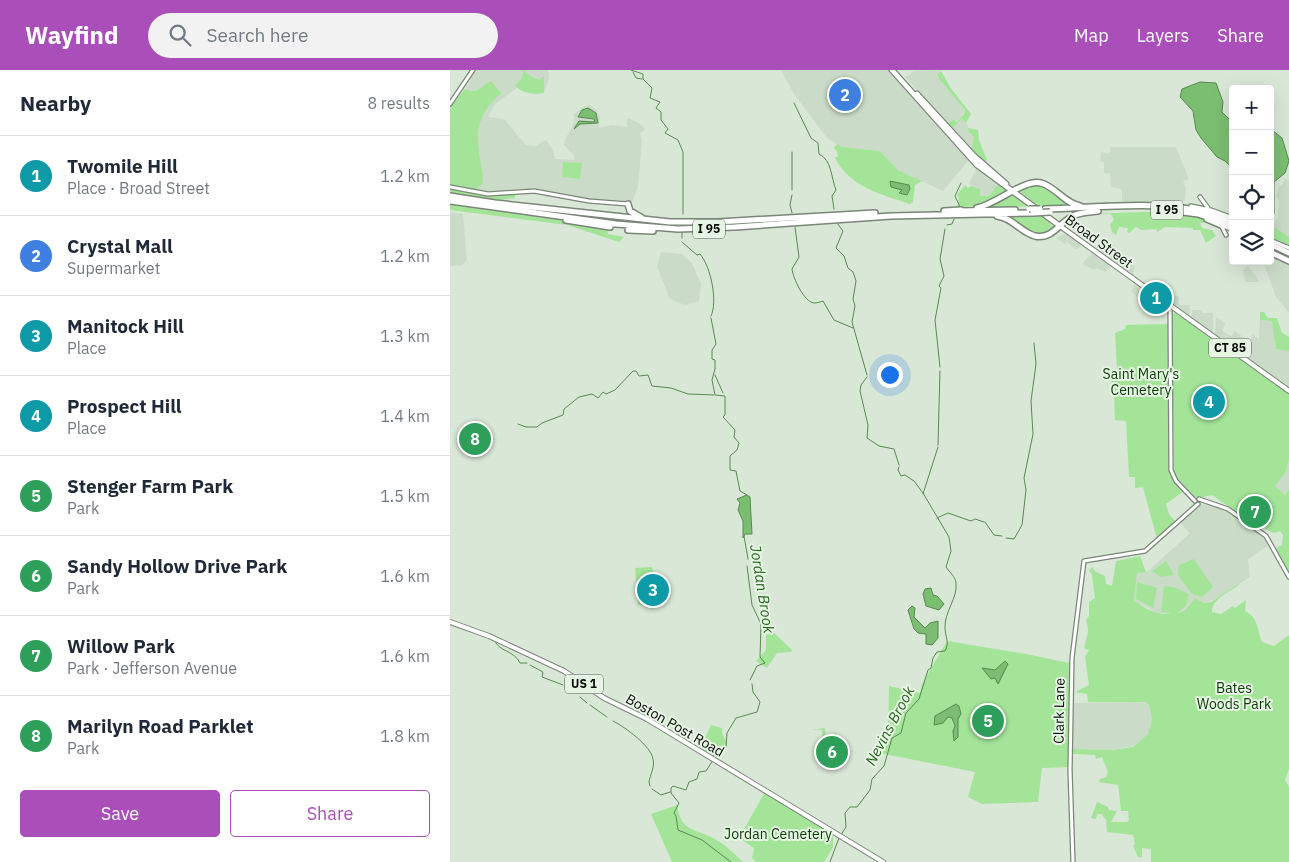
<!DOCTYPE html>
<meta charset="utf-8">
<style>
:root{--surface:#fff;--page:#f2f2f3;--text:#1f2937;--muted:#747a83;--line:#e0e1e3;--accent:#aa4fba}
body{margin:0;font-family:"IBM Plex Sans",sans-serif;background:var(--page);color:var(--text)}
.controls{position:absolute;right:15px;top:15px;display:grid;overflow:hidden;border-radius:5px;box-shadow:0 5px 20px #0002}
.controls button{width:45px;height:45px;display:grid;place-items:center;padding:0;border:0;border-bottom:1px solid var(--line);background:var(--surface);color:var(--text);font:25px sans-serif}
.you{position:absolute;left:439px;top:304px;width:18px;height:18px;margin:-12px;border:4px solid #fff;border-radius:50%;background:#1a73e8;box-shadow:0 0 0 8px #1a73e833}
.badge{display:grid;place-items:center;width:32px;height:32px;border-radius:50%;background:var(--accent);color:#fff;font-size:16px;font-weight:700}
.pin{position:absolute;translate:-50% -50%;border:2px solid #fff;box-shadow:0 1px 5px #0006}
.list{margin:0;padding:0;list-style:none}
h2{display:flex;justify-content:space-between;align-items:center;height:65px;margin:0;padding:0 20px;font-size:21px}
h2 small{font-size:16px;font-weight:400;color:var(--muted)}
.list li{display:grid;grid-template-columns:32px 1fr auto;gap:15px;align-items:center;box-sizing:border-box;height:80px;padding:0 20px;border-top:1px solid var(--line)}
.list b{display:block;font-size:19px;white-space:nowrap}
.list p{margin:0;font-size:16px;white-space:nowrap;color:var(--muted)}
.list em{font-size:16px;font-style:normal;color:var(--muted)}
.actions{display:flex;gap:10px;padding:15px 20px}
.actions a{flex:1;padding:11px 0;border:1px solid var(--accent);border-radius:5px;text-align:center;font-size:18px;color:var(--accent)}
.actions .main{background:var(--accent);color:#fff}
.icon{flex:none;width:28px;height:28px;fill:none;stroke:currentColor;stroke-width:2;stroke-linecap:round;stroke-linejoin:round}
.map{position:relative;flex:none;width:839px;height:792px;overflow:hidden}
header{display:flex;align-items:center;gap:30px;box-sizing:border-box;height:70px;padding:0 25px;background:var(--accent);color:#fff}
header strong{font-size:24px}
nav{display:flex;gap:28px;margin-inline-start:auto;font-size:18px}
.search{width:350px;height:45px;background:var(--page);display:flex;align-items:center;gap:12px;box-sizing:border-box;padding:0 18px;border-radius:28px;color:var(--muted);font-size:19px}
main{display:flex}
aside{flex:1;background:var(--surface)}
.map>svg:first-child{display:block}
</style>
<header>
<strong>Wayfind</strong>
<div class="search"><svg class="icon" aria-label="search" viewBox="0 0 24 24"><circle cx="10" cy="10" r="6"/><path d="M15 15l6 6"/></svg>Search here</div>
<nav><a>Map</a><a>Layers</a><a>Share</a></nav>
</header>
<main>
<aside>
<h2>Nearby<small>8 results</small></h2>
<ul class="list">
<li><span class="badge" style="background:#0f9aa8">1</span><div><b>Twomile Hill</b><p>Place · Broad Street</p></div><em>1.2 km</em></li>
<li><span class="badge" style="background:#3f7fe0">2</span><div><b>Crystal Mall</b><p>Supermarket</p></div><em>1.2 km</em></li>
<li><span class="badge" style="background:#0f9aa8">3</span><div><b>Manitock Hill</b><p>Place</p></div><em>1.3 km</em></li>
<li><span class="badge" style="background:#0f9aa8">4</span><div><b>Prospect Hill</b><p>Place</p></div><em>1.4 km</em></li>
<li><span class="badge" style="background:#2e9e5b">5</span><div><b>Stenger Farm Park</b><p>Park</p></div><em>1.5 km</em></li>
<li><span class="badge" style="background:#2e9e5b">6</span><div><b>Sandy Hollow Drive Park</b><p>Park</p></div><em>1.6 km</em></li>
<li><span class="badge" style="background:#2e9e5b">7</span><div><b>Willow Park</b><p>Park · Jefferson Avenue</p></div><em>1.6 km</em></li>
<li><span class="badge" style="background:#2e9e5b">8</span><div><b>Marilyn Road Parklet</b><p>Park</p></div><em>1.8 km</em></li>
</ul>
<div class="actions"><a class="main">Save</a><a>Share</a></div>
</aside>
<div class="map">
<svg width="839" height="792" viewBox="0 0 839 792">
<rect width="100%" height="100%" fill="#d9e7d7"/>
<!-- built -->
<path fill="#cadcc7" d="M26,0H98L99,8L94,23L83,24L67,18L45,34L38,47L54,49L76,75L85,76L96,70L103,80L105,89L124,90V85L114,75L115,70L124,52V44L134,36L140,35L146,40L150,47L149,58L162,55L177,57V49L179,48L192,55L195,60L190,63L192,71L188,117L182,132L151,131L81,119L24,121L33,110L26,72L27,60L29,51L43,30L38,14L31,20L20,21L15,19Z
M331,0H440L519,90L493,121L449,101L430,81L392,77L377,68L344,24Z
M490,0L491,1L487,4L490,9L515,40L511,48L499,55L503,57L512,49L518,55L519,62L524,67L521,81L455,7L464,1Z
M660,77H726L739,109L733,111L736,119L735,130L729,133L676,134L672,130V119L661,117L660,104L654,103V92L650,91L651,82L660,84Z
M527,97L548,114L539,126H530V119L519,114Z
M835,109L839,111V167L821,155L828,148L829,130L826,126L829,116L832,115Z
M0,142L13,144L17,190L12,195L0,196Z
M616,163L632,174L626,180L617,172L615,174L606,168Z
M658,170L664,174V183L672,185L671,190L685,196L683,207L650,184Z
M211,182L232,184L242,193L251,214L249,231L235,235L220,229L207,197Z
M643,182L661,196L656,202L646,198L645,200L632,194Z
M820,184L839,195V243L826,227L813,191H820Z
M798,196L809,211L808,212H795L793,200Z
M708,212L709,216L719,221V240L699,234L681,222L685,213Z
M722,225L729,227V235H740L739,247L723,235Z
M742,240H752V243H763V264L741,249Z
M766,247L776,254L772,259L774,262L781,266L785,261L797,270L788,282L765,266Z
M810,250L822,251L825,260V277L839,281V319L790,284L801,269L802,264L809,269Z
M839,390V419L835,426L825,416L835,403Z
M749,434L765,436L778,441L821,474L798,489L800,507L769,527L755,533L745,528L733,541L708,544L684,530L687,502L698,501L740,463L730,453Z
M693,632L699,635L702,650L698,664L687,675L662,680L623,679L622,683V633Z"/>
<!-- green -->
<path fill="#a3e499" d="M74,0L80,6L89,10L94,6V23C83,24 72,24 65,15L71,10Z
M491,1L500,17L521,44L516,53L512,49L502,58L498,53L504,50L507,52L514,44L515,40L490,10L487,4Z
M41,11L51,23C26,46 25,63 31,94C32,101 34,107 32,114L24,121L0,115V37L15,19C28,25 31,16 41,11Z
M518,58L528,60L529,70L537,90L534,93L521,81L524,67L519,62Z
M387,74L392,77L430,81L449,101L472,111L465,115L463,132L460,134C430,124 400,117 385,88L388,86L387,81L384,78Z
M113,92L132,93L130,109L112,107Z
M548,114L557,121L533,136L507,137L509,129L507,125L515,115L518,118L521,116L530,119V126H539Z
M579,115H594L623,136H588L568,120Z
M0,119L39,125H65V128C43,132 23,128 0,123Z
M561,124L579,136L534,139Z
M0,132C54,143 104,148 157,158L158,164L174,167L169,172L117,155L0,140Z
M720,141L754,149V153H750L752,158L762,160L766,166L756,173L750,160H743V158L715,157L707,162L706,159L691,160L686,157L679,163L677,162L678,158L669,157L666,165L662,162L660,154L664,150L661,144H634Z
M591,145L605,158L599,163L587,165L556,147Z
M823,156L839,167V176L821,167L820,160Z
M725,242L839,324V390L835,403L825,416L835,425L839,419V505L826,478L832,475L833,465L830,461L824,463L815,459L816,454L811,446H806L802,453L762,425L749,428L744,426L724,404L722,246Z
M810,242H814L818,248H827L832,263L839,267V281L826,279L822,251L810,250Z
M718,254L719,402L734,421L716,434L719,444L725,451L707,469L693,417L685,418V407H679L676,351L665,350L664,327L666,323L661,311L667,299L665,263L675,259L676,255Z
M690,486L696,502L687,503L684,530C696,539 706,546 721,543L711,542L714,516L724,517L739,524L736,535L728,543L735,540L745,528L754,533L761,532L791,512C783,522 762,527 762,542L771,544L783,536L785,538L796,530L795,541C809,548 807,560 812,572L824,576L839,565V699L835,710L839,717V792H701V779L692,778V787H688L683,776L685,774L683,765L657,762L656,750L651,744H647L646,749L641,748L647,732L658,737L659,740L667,741L661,752H677L679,750L678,741H671L668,715L649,712L650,709L656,707L658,702L652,687L646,689L645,685L623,684L622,679L662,680L683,677L698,664L702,650L699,635L695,632H638L637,624L625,622L639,615L635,587L639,580L634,578C637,564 640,564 636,550L639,546V532L645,528L642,504L639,501L642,497L646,502L655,506L656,514L662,516L666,491Z
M744,489L763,517L752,527L742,524L728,505L729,495Z
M716,491L724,505L711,507L702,501Z
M202,497L205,513H210L211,534L188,535L185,498Z
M687,512L707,518L703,538L686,529Z
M321,560L342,580L341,582L327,583L317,598L306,591L316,580V562L318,565Z
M497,571L576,584L619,593L618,697L592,698L588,732L532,734L518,727L525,702L429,683L438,668L439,616L470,623L472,614Z
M261,655L272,658V663L277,673L276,676L259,684L250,679Z
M375,658L376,669L384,668L386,661L387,672L398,671L384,692H374L372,660H362Z
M315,722L383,764V777L374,792H306L302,788L304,778L289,768Z
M227,735C231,762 244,758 265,769C276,775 284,784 293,792H222L201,744Z"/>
<!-- water -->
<path fill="#7bbe71" stroke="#598952" d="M750,12L766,13L773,32L772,42L783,53V99L775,91L767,87L751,68L746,60L743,41L730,27L732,19Z
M138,38L146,43L148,53L130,54L124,59L129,51L145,52L144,49L128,47L132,40Z
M820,54L822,60L832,68L839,91L835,103L824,112V144L820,145Z
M440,111L459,115L460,119L457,125L449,123L452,120L441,117Z
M297,425L300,427L302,464H295L293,468V451L288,440L290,433L287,429Z
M481,518L483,525L487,526L494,534L489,540L476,536L473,524L475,519Z
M462,536L465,538L464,547L475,558L480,553L488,551V568L482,575L476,574V564L468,563L464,559L458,540Z
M555,591L558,594L548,614L545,608L541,609L532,598L545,600Z
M506,634L509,636L511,644L508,649V667L504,671L503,661L505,656L502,648L498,647L493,653L484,655L485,646Z"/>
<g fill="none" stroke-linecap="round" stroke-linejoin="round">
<!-- stream -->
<path stroke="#598952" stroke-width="1" d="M181,0L193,4V9L202,18L200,28L210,32L206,38L211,42V50L218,59L215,63L228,70L233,82V144
M183,2L186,8L192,9
M344,33L361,68L368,73L369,84C382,90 381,108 386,120L382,126L384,139
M342,82V120
M342,125L340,135L342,143
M510,137L505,126L511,113
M387,153L393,161L386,178L394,186L398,198L403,202L406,211L403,229L405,236L402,252L417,305
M497,155L502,154L504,149
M345,157L349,187L342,199C343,208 354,232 364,233C367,233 370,232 373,231L384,250L403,258
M232,168V162
M232,172L247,185L250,184C261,197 268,232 261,246
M261,248L266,274L262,280V289L265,290V299L262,310L265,325L275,326V345L273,347L285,360L284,367L289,373L287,380L280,386V400L286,401L290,421L297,425
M490,297L485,250L491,218L489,216L494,206L490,189L495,159
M265,305L273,323
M417,307L411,315L410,321L418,355L417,368L429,376L444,379L449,395
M68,354L76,357H87L92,353L113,345L114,339L129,327L142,324L148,328L153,322L156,324L165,320L183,301H186L189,306L198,305L202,316L221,318L238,324L264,325
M488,375L490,301
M473,424L488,377
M487,448L498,443L521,451L525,449L534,452
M535,452L544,465L552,466
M294,466L298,489
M556,468L564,469L572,455L576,420L574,408L583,364L581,331L586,294L584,273
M297,496L302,535L311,554L310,587L315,593L307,596L300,610
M45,571C48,581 65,581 70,593H77
M80,595L93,602L92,607L113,615
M130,627L137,633
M140,635L157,647
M163,651C175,657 201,676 203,689C205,697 200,705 199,712L200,716
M202,719L211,725L220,722
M281,792L252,770L228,760L226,746L224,743L229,733L221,723V718L223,716L236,720L239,712L247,709L249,702L256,701L263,690L264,681L276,677L277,663L286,648L307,642L310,632L303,622L302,614
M380,792L389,768L396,757L395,743L400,737H407L420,720L422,709L434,696L442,668L451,663L456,643L469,629L478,600L481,598L483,588L487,582L495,581C500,573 495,566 495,558C494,542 508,528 506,513C505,506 500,503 496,497L501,481L499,467L473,423L464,411L455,405L451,406L448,400L449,397"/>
<!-- secondary casing -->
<g stroke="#7a8678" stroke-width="5.5">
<path id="secondary" d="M0,34L23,0
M0,117L38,124L84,121L139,131L178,134
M750,127L758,138
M741,136L761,140L783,148
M771,155L783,160
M771,155L776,165
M820,170L839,178
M720,236L721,400L726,411L745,431
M749,429L778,439L816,466L839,507
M623,792L620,700L622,588L634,491L695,481L748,434"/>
</g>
<!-- primary casing -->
<g stroke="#7a8678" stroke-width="6">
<path id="primary" d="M610,156L839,321
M0,552L39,566L114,601L154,628L197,649L433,792"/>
</g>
<!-- trunk casing -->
<g stroke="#7a8678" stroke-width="7">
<path id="trunk" d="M442,0L527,95L610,156
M467,24L524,86L556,114"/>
</g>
<!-- motorway casing -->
<g stroke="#7a8678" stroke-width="8">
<path id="motorway" d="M0,126L45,133L220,152H268L425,143
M0,131L166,154L228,159L285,157L441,146L583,143
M178,134L180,141L192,148
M527,138C546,134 574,109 591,113C606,117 614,133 630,136
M595,139C653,138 730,126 783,152
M711,139L748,144L783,156
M494,141L511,140
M508,141L565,140
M547,146C563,148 570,162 585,166C603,170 610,151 625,145C632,142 641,142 648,141
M757,149L771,155
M116,150L160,157
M178,160L203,161
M820,174L839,183
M820,182L839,191"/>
</g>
<!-- secondary -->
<use href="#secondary" stroke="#fff" stroke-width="3"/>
<!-- primary -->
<use href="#primary" stroke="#fff" stroke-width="4"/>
<!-- trunk -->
<use href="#trunk" stroke="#fff" stroke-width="4.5"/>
<!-- motorway -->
<use href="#motorway" stroke="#fff" stroke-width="5"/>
<!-- motorway-bridge casing -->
<g stroke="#7a8678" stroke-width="8" stroke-linecap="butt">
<path id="motorway-bridge" d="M579,139H590
M583,143L600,142"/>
</g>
<!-- motorway-bridge -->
<use href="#motorway-bridge" stroke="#fff" stroke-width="5"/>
</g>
<g text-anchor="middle" stroke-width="4" stroke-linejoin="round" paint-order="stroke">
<!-- shield labels -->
<g fill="#e6f4e4" stroke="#4b524a" stroke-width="1">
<rect x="701" y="130.5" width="32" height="19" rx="4"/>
<rect x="243" y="149.5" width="32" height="19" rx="4"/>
<rect x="759" y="268.5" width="42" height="19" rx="4"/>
<rect x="115" y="604.5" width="38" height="19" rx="4"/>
</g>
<g font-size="12" font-weight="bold" fill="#090d08">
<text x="717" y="144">I 95</text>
<text x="259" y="163">I 95</text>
<text x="780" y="282">CT 85</text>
<text x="134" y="618">US 1</text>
</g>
<!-- street labels -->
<g font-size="14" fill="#090d08" stroke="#e6f4e4">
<text transform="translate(649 171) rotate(36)" y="5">Broad Street</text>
<text transform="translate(609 641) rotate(-89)" y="5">Clark Lane</text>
<text transform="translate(225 655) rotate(30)" y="5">Boston Post Road</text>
</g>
<!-- park labels -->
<g font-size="14" fill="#0b3904" stroke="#e6f4e4">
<text x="691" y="309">Saint Mary's<tspan x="691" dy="16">Cemetery</tspan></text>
<text x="784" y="623">Bates<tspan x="784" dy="16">Woods Park</tspan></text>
<text x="328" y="769">Jordan Cemetery</text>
</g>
<!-- water labels -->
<g font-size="15" font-style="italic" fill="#28681e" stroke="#e6f4e4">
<text transform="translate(312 519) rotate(81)" y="5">Jordan Brook</text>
<text transform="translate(440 656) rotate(-62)" y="5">Nevins Brook</text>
</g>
</g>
</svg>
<div class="controls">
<button>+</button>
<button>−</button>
<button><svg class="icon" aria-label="locate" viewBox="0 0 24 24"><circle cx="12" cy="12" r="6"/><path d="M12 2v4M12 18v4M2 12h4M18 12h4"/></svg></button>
<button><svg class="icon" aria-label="layers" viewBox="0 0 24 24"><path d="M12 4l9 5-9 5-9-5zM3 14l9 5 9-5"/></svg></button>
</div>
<div class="you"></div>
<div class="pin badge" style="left:706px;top:228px;background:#0f9aa8">1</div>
<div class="pin badge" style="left:395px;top:25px;background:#3f7fe0">2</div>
<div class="pin badge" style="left:203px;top:520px;background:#0f9aa8">3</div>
<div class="pin badge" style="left:759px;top:332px;background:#0f9aa8">4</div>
<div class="pin badge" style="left:538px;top:651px;background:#2e9e5b">5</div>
<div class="pin badge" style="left:382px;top:682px;background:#2e9e5b">6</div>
<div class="pin badge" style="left:805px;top:442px;background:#2e9e5b">7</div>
<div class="pin badge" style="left:25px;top:369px;background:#2e9e5b">8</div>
</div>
</main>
